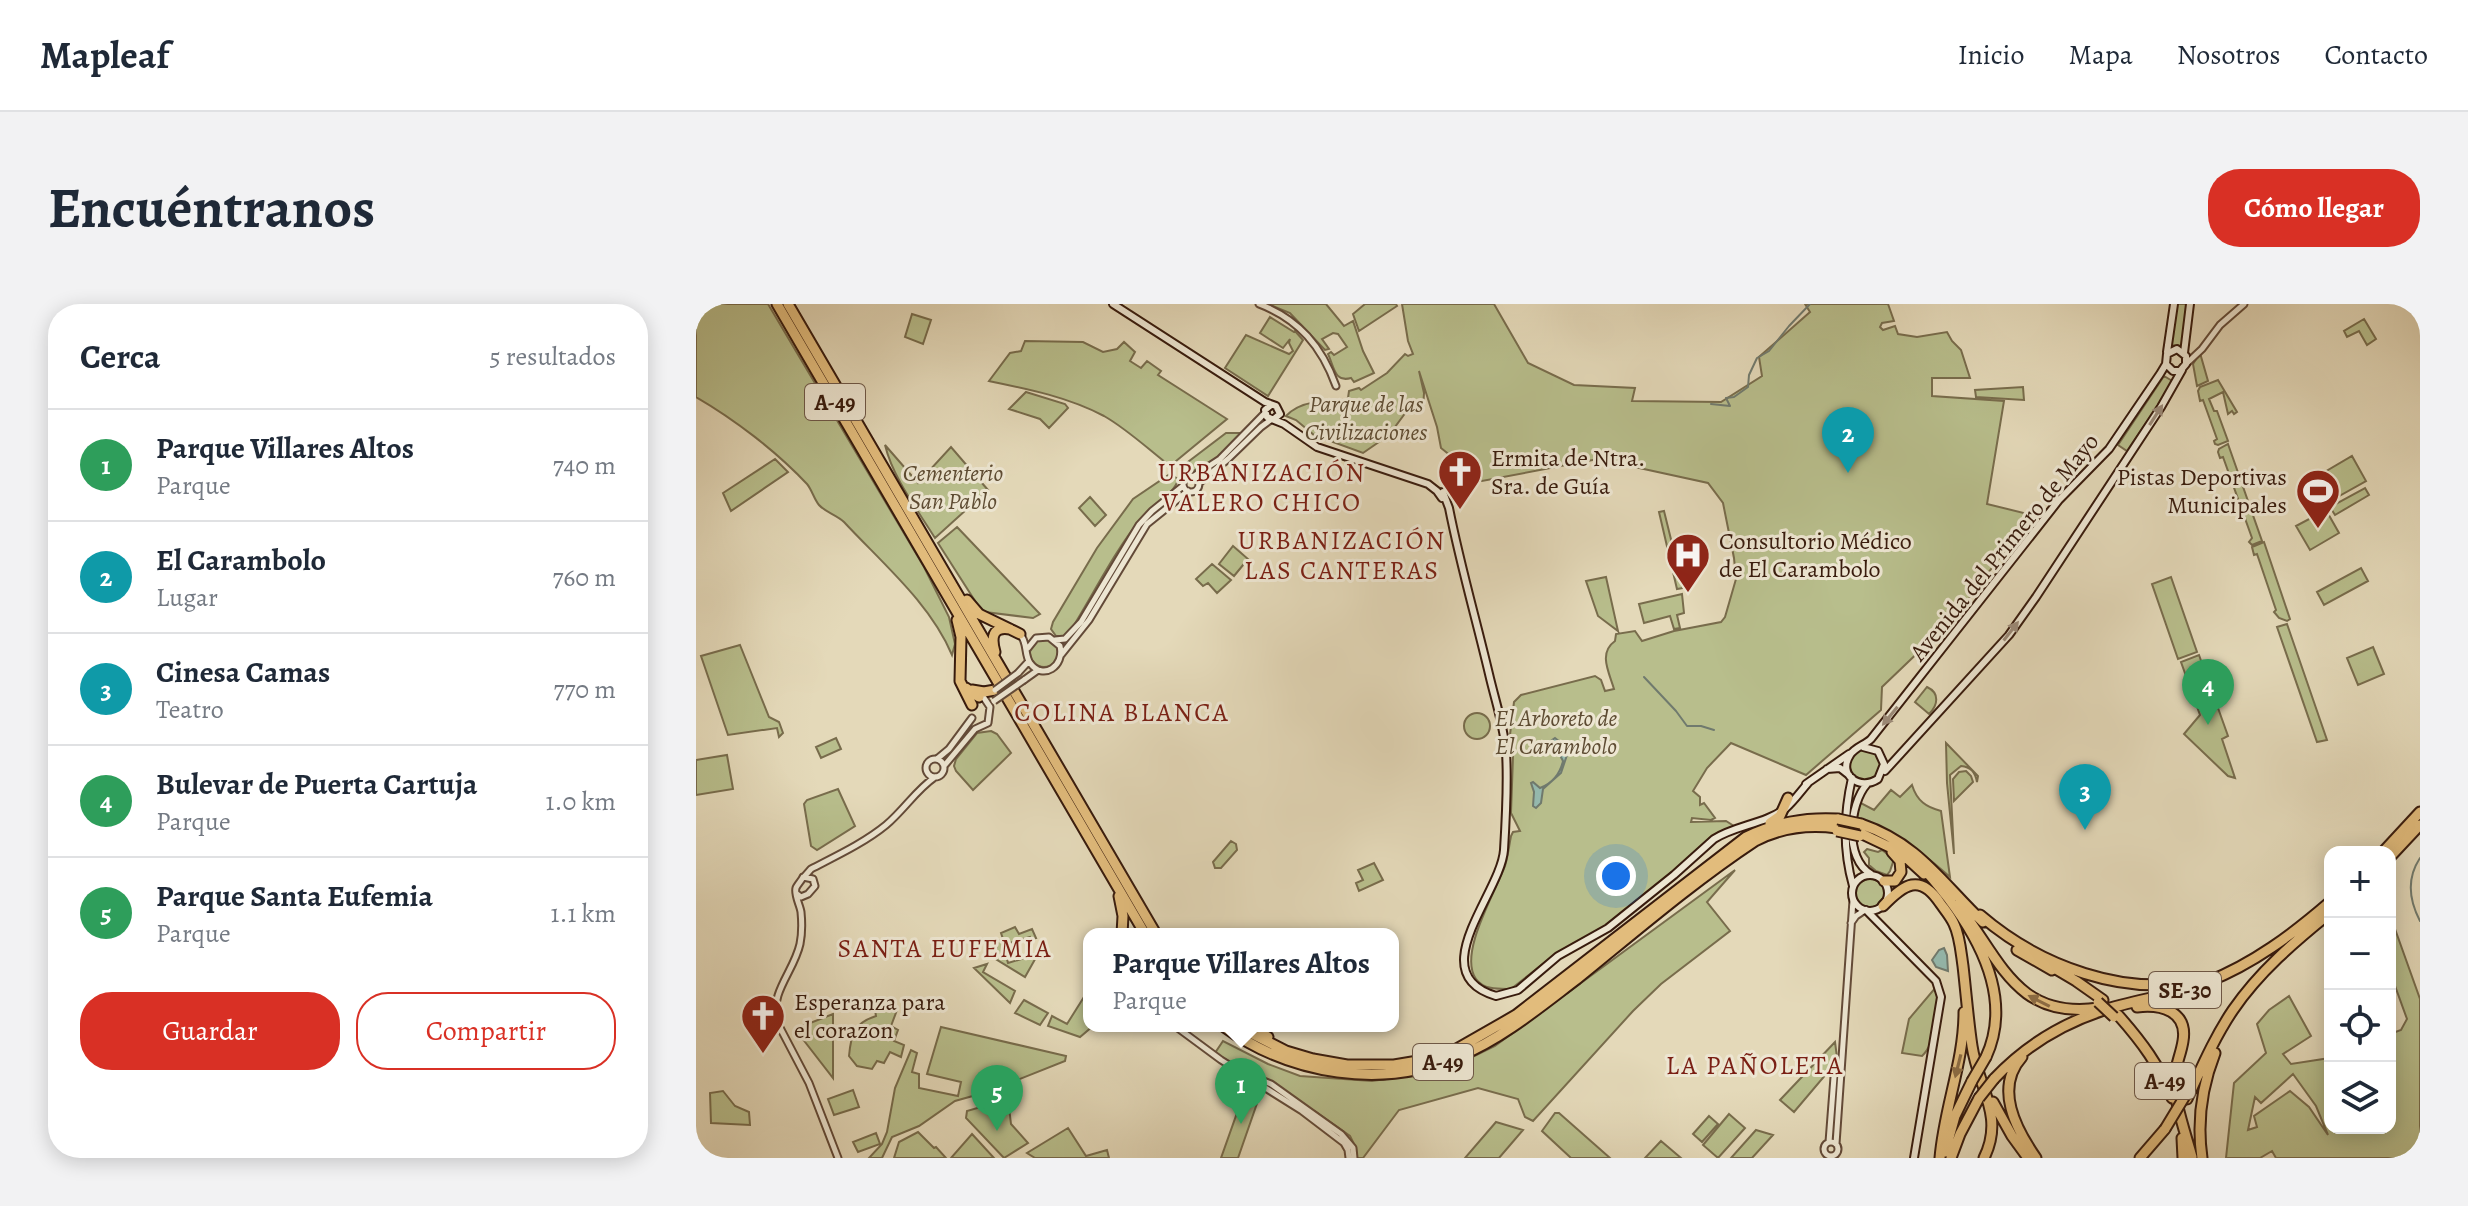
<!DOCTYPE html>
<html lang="es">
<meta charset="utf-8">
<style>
:root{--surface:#fff;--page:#f2f2f3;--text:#1f2937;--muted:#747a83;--line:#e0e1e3;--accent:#d93025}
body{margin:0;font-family:Alegreya,serif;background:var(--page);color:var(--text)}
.controls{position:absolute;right:24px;bottom:24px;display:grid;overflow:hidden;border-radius:16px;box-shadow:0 4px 20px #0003}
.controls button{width:72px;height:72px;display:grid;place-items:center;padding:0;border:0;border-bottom:2px solid var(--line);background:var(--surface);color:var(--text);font:40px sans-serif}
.you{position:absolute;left:920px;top:572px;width:28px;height:28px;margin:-20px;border:6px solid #fff;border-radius:50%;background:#1a73e8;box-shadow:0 0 0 12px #1a73e833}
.badge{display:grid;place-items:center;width:52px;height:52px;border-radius:50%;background:var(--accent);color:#fff;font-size:26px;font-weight:700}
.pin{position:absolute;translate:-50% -66px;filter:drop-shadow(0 2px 4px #0008)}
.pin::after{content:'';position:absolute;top:42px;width:28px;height:24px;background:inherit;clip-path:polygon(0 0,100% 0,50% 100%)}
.popup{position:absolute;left:387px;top:624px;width:316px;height:104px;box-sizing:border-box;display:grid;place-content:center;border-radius:16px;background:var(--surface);filter:drop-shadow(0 2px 6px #0005);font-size:26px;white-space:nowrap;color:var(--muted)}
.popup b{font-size:30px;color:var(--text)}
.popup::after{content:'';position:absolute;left:50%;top:100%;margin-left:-16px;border:16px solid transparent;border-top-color:var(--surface)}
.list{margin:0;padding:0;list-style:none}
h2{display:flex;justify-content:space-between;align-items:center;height:104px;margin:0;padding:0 32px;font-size:34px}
h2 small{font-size:26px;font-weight:400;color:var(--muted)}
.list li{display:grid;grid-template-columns:52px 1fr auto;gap:24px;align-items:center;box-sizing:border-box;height:112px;padding:0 32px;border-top:2px solid var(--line)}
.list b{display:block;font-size:30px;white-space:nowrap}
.list p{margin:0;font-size:26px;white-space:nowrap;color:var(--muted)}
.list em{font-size:26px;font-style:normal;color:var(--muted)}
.actions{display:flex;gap:16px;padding:24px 32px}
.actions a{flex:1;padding:18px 0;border:2px solid var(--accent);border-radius:32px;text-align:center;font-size:28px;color:var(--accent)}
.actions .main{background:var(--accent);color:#fff}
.icon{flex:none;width:44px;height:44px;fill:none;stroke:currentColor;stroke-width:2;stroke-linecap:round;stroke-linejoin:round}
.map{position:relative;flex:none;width:1724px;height:854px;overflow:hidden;border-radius:32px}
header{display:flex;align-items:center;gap:48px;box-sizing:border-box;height:112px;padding:0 40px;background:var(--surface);border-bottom:2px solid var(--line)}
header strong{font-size:38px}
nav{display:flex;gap:44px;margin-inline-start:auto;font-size:28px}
.intro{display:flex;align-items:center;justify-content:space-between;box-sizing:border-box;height:192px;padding:0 48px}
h1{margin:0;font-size:56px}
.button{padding:20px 36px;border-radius:32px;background:var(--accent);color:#fff;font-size:28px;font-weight:700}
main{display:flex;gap:48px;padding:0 48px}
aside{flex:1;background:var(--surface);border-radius:32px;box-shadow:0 4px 20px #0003}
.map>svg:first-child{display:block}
</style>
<header>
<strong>Mapleaf</strong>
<nav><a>Inicio</a><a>Mapa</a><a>Nosotros</a><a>Contacto</a></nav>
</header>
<div class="intro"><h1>Encuéntranos</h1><a class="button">Cómo llegar</a></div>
<main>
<aside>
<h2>Cerca<small>5 resultados</small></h2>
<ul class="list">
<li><span class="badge" style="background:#2e9e5b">1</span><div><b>Parque Villares Altos</b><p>Parque</p></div><em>740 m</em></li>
<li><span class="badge" style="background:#0f9aa8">2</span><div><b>El Carambolo</b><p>Lugar</p></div><em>760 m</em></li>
<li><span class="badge" style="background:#0f9aa8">3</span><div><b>Cinesa Camas</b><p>Teatro</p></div><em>770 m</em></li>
<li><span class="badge" style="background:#2e9e5b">4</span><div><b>Bulevar de Puerta Cartuja</b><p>Parque</p></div><em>1.0 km</em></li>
<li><span class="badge" style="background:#2e9e5b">5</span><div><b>Parque Santa Eufemia</b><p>Parque</p></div><em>1.1 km</em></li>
</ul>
<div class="actions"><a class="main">Guardar</a><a>Compartir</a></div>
</aside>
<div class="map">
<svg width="1724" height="854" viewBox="0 0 1724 854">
<rect width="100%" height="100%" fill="#e4d9b9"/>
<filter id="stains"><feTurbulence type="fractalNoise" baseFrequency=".0025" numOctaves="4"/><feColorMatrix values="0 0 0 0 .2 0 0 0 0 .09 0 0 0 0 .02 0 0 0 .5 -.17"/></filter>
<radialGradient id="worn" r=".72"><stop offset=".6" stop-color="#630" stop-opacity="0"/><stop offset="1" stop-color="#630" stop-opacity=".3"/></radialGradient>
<!-- green -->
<path fill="#b8be8c" stroke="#786c4c" stroke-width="2" fill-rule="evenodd" d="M0,0H72L228,263L253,313L259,340L256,351C234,299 186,259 148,218C141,211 129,208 123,201C118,195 116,186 111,180C80,147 38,115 0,93Z
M572,0H630L648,22L657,17L667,47L678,69L658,78L655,74C638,79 638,62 632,50L635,48L638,51L651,43L642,30L637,29L626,35L633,45L629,46L594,9Z
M669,0H700L701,2L663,27L657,10Z
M706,0H798L832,59L878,81L939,84L936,97L1025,98L1066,72L1063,53L1114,8L1109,0H1192L1198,17L1186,19L1184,23L1187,26L1199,22L1202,30L1221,33L1251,28L1256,37L1265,46L1274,74H1236V92L1308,97L1291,200L1336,211L1257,315L1186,383L1185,406L1110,471L1035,439L1011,464L997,487L1004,493V501L1008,499L1019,514L1015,516L996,514L995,518L1030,517L1038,522L1018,531L939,601L899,629L862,648L815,685C803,685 788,686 780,675C762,650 799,589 809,562C812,552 813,542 815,532L817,528L824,527L815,509L817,452L814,431L818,398L825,391L899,372L905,376L909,387L918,385C913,368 902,349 919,337L920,330L939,327L946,337L978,327L1025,318L1029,313L1040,275L1038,254L1027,199L1012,179L902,155L786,177L745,144L741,123L723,67L728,89L727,105L716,100L693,131L667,149L618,131L600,116L590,112C604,97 630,95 647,99L652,94L653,87L663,84L665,86L691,69L709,50L712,52L717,50L712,37Z
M1480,0H1492L1487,43L1475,41Z
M216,10L235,16L227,40L209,33Z
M574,13L598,28L599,27L607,36L572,92L529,64L550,31L593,50L597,47L593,39L594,35L587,44L564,29Z
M1668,15L1680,35L1671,41L1663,27L1651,33L1648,27Z
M329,37L387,38L407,48L421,45L428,38L439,48L434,57L445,64L451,57L465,67L462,71L531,115L474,162C452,145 431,125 408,112C372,93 332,85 293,77L314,49L325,47Z
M1504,49L1512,77L1501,82L1497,60Z
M1468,72L1478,78L1431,147L1422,141Z
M1522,76L1541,108L1538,110L1536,107L1532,110L1527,88L1513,95L1518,107H1521L1532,137L1522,141L1519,140L1518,137L1521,135L1507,96L1504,97L1502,87L1504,83Z
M1327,83L1328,96L1280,93L1279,86Z
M330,88L369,100L372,104L353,124L344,115L313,105Z
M530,129H548C531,145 511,167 487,169L484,164Z
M1532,140L1566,237L1556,241L1553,238L1556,234L1527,153L1524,154L1522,148L1523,145Z
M189,141L222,179L255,143L292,186L239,234C221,205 197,174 189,141Z
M1656,152L1670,177L1629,200L1615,176Z
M79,155L92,168L35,207L27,189Z
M474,170L482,175C480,189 455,203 445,215C419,246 397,291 375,326L369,332H360L355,325L357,318L401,244L437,195Z
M1669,184L1673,191L1639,211L1634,203Z
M394,193L410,211L399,222L383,204Z
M1630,206L1643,229L1614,246L1600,222Z
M968,207L987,284L981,285L963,208Z
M261,223L344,310L337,314L289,308L281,300L242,239Z
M1568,238L1594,315L1591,317L1583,314L1578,308L1580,306L1561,250L1558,251L1556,243Z
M537,242L552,255L538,272L523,260Z
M516,260L535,276L521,289L512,279L507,282L500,275Z
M1665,264L1672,277L1628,301L1621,288Z
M910,273L922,327L902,312L890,277Z
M1475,273L1501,348L1482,355L1456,280Z
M986,290L988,309L981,311L984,324L978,325L974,312L948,319L943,300Z
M1591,320L1631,436L1621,438L1581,323Z
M334 349a14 14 0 1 1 28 0a14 14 0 1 1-28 0Z
M44,341L73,413L83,418L87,429L83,433L81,424L32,431L5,352Z
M1677,343L1688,370L1662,381L1651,354Z
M1503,351L1532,432L1526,435L1539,474L1532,472L1488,430L1504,411L1485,358Z
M1231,383C1244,389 1242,401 1233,410L1219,398Z
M768 422a13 13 0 1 1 26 0a13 13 0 1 1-26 0Z
M295,427L301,430L315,449L277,486L260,467L258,462L260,455L281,429Z
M140,434L145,445L125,454L120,443Z
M1250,439L1282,472L1281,478C1279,468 1275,463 1265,462L1254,471L1258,550L1251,479Z
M1154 461a16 16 0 1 1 32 0a16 16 0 1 1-32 0Z
M31,451L37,485L0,491V456Z
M1270,467L1275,472L1277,478L1258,497L1257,475L1263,468Z
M1216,481C1221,497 1230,503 1245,507L1254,573C1224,547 1201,527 1161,515L1163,498L1178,506L1195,486L1204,493Z
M142,485L159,522L121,546L115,542L108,500L111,496Z
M535,537L540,540L541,546L525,564H519L517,558Z
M1171,545L1182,548L1186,546L1198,555L1194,567L1191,571L1180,567L1173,561V554L1168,548Z
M678,559L687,576L663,587L660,579L667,576L662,566Z
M1039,566L1011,598L1034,627L965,680L937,707L837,817L829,813L822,795L782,784L703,806L667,854H661L660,844L654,832L620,808L519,749L527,737L572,760L604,772L676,777L748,767L799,742Z
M1160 589a14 14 0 1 1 28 0a14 14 0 1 1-28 0Z
M1694,611L1724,695V854H1580L1576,847L1564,854H1530L1538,779L1570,749L1561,720L1573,706L1593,692L1615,732L1587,750L1595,760L1634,754V824H1694V730L1705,726L1711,715L1694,668ZM1597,770L1620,802L1632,831L1613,803L1594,787L1558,812L1561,823L1552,826L1559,793L1565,799Z
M319,623L323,630L336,625L340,634L335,635L334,633L307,641L312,659L342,650L329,673L298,654L302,637L307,635L305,629Z
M291,660L287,668L319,687L314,699L278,664Z
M1240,683C1243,703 1241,738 1226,752L1206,749L1213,715Z
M393,685V722H397L384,733L352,722L356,712L371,720Z
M328,696L352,709L344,721L319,709Z
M185,698L201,706L195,722L202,726L198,737L208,741L205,753L194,748L188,759L181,757L176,765L161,762L153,752C155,730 158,719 180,712L179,706Z
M137,710V774L99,725Z
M245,723L370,752L369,757L291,788L259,797L223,822L196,833L186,854H173L186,840L191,828L199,784L215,746L221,749L216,768L223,770V784L262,792L265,778L231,770Z
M1139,738L1141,753L1137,762L1098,808L1084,796Z
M552,778L566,785L542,854H525Z
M157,786L163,803L138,811L132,795Z
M27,787L39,802L53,808L54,821L15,819L14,789Z
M312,795L315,820L332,839L308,854L270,814L271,807Z
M859,809H863L914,854H875L846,827Z
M1033,810L1049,824L1022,854L1007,841Z
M1013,812L1022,820L1006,838L997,830Z
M800,818L827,826L803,854H769Z
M372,824L390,852L411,846L413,854H339L331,849Z
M1060,826L1077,831L1056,854H1035Z
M222,828L238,844L240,843L250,854H198L203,838Z
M180,829L184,840L162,848L157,838Z
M276,830L298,854H255Z
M965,837L985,854H949Z"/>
<!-- water -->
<path fill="#95baaf" stroke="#707a6e" stroke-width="2" d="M859,434L869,442H874L865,469L847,485L845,499L840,504L837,502L838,488L835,479L837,478L844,484C857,479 864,470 867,457L856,436Z
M1248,644L1251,651L1252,667L1240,663L1236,656L1243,646Z"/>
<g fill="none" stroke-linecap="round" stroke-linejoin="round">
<!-- stream -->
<path stroke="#707a6e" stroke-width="2" d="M1015,100L1034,102L1030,94L1038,93L1052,83L1053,71L1061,54L1073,47L1093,22L1114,0
M948,373L980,407L991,422H1005L1018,426
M1724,554C1710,575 1713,596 1724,617"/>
<!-- tertiary casing -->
<g stroke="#634a38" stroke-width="9">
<path id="tertiary" d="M563,0C603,15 626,43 640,82
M1490,60L1506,45L1524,21L1548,0
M487 180a8 8 0 1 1 16 0a8 8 0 1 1-16 0Z
M498,172L524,155L569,109
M503,179L532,155L565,123L576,115
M324,330C332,339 328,350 334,359C347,377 369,362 364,342L353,333L340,334L332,344
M359,336L369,335L385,318L443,221L456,207L487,182
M365,351L393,316L451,220L492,187
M322,369L333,357
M328,376L342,366
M241,455L253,445L276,414
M230 464a9 9 0 1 1 18 0a9 9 0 1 1-18 0Z
M248,462L279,425L292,419L294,403L288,394
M108,573L115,565C140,552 168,539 190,521C208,506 220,486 239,473
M117,575L107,573C106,576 101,581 100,584C98,591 104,601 105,608C106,618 106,630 104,640C98,667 75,687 80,716L113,779L142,854
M101,590L105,593L112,590L119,582L117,575
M1155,619L1160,612L1169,606
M479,722L525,756L606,807L648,839L652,846L653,854
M555,772L575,780L645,830L657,844L658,854
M1133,838L1138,773L1144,759
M1128 845a7 7 0 1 1 14 0a7 7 0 1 1-14 0Z
M1140,840L1157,596"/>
</g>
<!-- secondary casing -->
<g stroke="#381b0d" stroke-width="10">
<path id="secondary" d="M417,0L569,98L580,102L584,110L578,115
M1471,48L1478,0
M1488,49L1494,0
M575,101L569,106L571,113L588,120L621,143L732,180L741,187L746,194
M747,188L753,204C764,260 780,315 793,370C799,396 808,422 810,448C812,480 810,514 808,546C805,589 725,670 800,692L822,686L862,652L912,624L978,571L1018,535C1040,521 1069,520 1090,504C1098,497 1105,487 1112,479
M1167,443L1182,447L1188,460L1182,475C1164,487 1141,471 1154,451C1159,443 1169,441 1175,435L1363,196L1413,145L1464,70L1470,60L1471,50L1481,45L1490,52V60L1484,67H1477L1470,60
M1131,465L1144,464L1153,471
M1189,467L1313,331L1340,293L1465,103L1486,66
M1156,474C1148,509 1147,547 1157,582
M1110,480L1153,450
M1171,480C1153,500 1148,555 1175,570
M1156 589a18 18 0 1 1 36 0a18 18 0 1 1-36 0Z
M1170,606L1240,677L1245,693L1218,854"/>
</g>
<!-- motorway casing -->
<g stroke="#381b0d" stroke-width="13">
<path id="motorway" d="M81,0L449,630
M92,0L460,630
M271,296L283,310L324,330
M261,316L265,333L264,377L276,401
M299,348C295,334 296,322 314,325
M270,384L283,393
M276,386L288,388L299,386
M1074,519L1084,512L1092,494
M1165,520C1223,540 1245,578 1287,618
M1164,529L1204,548L1228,570
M1687,548L1724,508
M1694,553L1724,521
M1228,565C1272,614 1321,686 1290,753
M1188,577H1199L1205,568L1204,557L1196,548
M423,592L427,612L426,630
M1262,601C1305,656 1320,716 1403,704
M1187,602C1208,580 1224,569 1244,599C1249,606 1255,613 1258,620C1264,632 1265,649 1267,662C1270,688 1272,715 1276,742C1282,783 1309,812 1288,854
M1284,611C1342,661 1431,696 1507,674
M1321,646L1356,666
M1353,661L1380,677L1407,696
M1441,703C1465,700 1492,707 1487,737C1485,751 1478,764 1478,779C1478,797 1491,834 1496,853
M1422,711C1445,737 1464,762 1476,794
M527,722C594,771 687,786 764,752C807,734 844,703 881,675C939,628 997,578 1059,537C1086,523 1112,520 1141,524
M541,722L590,747L617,755L651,761H698L728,756L759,746L820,711L1050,533C1080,519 1108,513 1142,515
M555,722L572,733
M1326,753C1298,784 1320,825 1340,854
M1298,775C1328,743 1363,721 1405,707C1440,695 1477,692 1511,678C1557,660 1597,630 1634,598
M1491,795C1505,765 1518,734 1537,706C1563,668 1598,638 1634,609
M1297,798L1316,832L1332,854
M1486,834L1487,854
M1249,848L1259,812L1276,777
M1244,854C1248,804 1268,758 1268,708
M1255,854L1264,830L1283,794
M1444,854L1469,825
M1506,854C1501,819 1506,782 1519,749"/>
</g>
<!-- tertiary -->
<use href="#tertiary" stroke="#ede6d2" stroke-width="5"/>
<!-- secondary -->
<use href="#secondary" stroke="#ede6d2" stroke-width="6"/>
<!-- motorway -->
<use href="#motorway" stroke="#e2bc7c" stroke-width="9"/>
<!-- tertiary-bridge casing -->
<g stroke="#634a38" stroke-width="9" stroke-linecap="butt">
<path id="tertiary-bridge" d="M299,386L322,369
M298,397L328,376"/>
</g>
<!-- motorway-bridge casing -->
<g stroke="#381b0d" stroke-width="13" stroke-linecap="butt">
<path id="motorway-bridge" d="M1142,515L1165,520
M1141,527L1164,532
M1402,698L1418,713
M1276,777L1290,753
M1283,794L1298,775
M1469,825L1489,792"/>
</g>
<!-- tertiary-bridge -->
<use href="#tertiary-bridge" stroke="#ede6d2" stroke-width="5"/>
<!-- motorway-bridge -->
<use href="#motorway-bridge" stroke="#e2bc7c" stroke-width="9"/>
</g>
<!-- one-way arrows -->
<defs><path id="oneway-solid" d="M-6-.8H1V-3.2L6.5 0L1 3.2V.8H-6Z" transform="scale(2)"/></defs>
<g fill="#9c8b79">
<use href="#oneway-solid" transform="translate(1460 111) rotate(-57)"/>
<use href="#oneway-solid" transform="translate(1315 327) rotate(-52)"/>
<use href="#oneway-solid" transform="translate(1194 412) rotate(129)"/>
</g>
<g fill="#8d6c44">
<use href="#oneway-solid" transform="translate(1343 697) rotate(-153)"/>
<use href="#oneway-solid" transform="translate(1262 762) rotate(104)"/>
</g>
<!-- icons -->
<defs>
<g id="church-pin" transform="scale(2.3)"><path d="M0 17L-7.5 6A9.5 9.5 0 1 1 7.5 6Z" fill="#8f2418" stroke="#ede6d2"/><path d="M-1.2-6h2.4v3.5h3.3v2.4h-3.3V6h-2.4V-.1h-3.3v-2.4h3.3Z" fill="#fff"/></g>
<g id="stadium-pin" transform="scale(2.3)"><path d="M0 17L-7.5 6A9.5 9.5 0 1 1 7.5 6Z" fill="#8f2418" stroke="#ede6d2"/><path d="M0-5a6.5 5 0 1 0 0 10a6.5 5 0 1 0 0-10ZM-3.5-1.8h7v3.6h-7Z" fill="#fff"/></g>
<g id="hospital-pin" transform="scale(2.3)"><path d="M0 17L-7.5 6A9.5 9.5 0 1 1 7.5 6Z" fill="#8f2418" stroke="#ede6d2"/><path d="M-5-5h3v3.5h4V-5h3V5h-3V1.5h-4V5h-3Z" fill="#fff"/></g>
</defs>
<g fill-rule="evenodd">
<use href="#church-pin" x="764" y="168"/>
<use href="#stadium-pin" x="1622" y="187"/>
<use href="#hospital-pin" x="992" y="251"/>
<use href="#church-pin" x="67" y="712"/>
</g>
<g text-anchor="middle" stroke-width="6" stroke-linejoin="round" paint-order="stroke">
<!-- shield labels -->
<g fill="#ede6d2" stroke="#6e5848" stroke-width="2">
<rect x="109" y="80" width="60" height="36" rx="6"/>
<rect x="1453" y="668" width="72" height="36" rx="6"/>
<rect x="717" y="740" width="60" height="36" rx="6"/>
<rect x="1439" y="759" width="60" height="36" rx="6"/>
</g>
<g font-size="22" font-weight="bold" fill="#381b0d">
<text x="139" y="106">A-49</text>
<text x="1489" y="694">SE-30</text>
<text x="747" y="766">A-49</text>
<text x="1469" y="785">A-49</text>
</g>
<!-- park labels -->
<g font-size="24" font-style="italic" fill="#5e4c33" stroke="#ede6d2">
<text x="670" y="108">Parque de las<tspan x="670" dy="28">Civilizaciones</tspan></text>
<text x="257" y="177">Cementerio<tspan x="257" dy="28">San Pablo</tspan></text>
<text x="860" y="422">El Arboreto de<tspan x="860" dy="28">El Carambolo</tspan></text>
</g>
<!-- poi labels -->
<g font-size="24" fill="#381b0d" stroke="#ede6d2" text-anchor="start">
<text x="795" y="162">Ermita de Ntra.<tspan x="795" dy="28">Sra. de Guía</tspan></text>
<text x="1591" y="181" text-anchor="end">Pistas Deportivas<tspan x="1591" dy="28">Municipales</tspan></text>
<text x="1023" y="245">Consultorio Médico<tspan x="1023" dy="28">de El Carambolo</tspan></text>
<text x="98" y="706">Esperanza para<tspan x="98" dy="28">el corazon</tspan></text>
</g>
<!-- street labels -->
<g font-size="24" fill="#381b0d" stroke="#ede6d2">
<text transform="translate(1308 243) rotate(-51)" y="8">Avenida del Primero de Mayo</text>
</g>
<!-- neighbourhood labels -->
<g font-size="26" letter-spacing="2" fill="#7a1f14" stroke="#ede6d2">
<text x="566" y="177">URBANIZACIÓN<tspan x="566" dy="30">VALERO CHICO</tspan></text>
<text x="646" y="245">URBANIZACIÓN<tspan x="646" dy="30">LAS CANTERAS</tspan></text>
<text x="426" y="417">COLINA BLANCA</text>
<text x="249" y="653">SANTA EUFEMIA</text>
<text x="1059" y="770">LA PAÑOLETA</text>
</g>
</g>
<rect width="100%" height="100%" filter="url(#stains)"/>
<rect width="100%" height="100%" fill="url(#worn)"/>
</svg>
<div class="controls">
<button>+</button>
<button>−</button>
<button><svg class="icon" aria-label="locate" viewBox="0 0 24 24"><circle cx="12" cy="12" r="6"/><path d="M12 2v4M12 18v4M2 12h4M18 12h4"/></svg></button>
<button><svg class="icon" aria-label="layers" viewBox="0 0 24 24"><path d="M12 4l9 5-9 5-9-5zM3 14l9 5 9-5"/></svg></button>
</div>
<div class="you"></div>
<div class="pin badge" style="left:545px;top:820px;background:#2e9e5b">1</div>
<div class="popup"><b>Parque Villares Altos</b>Parque</div>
<div class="pin badge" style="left:1152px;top:169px;background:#0f9aa8">2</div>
<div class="pin badge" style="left:1389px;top:526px;background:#0f9aa8">3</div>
<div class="pin badge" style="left:1512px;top:421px;background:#2e9e5b">4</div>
<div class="pin badge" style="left:301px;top:827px;background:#2e9e5b">5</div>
</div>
</main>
